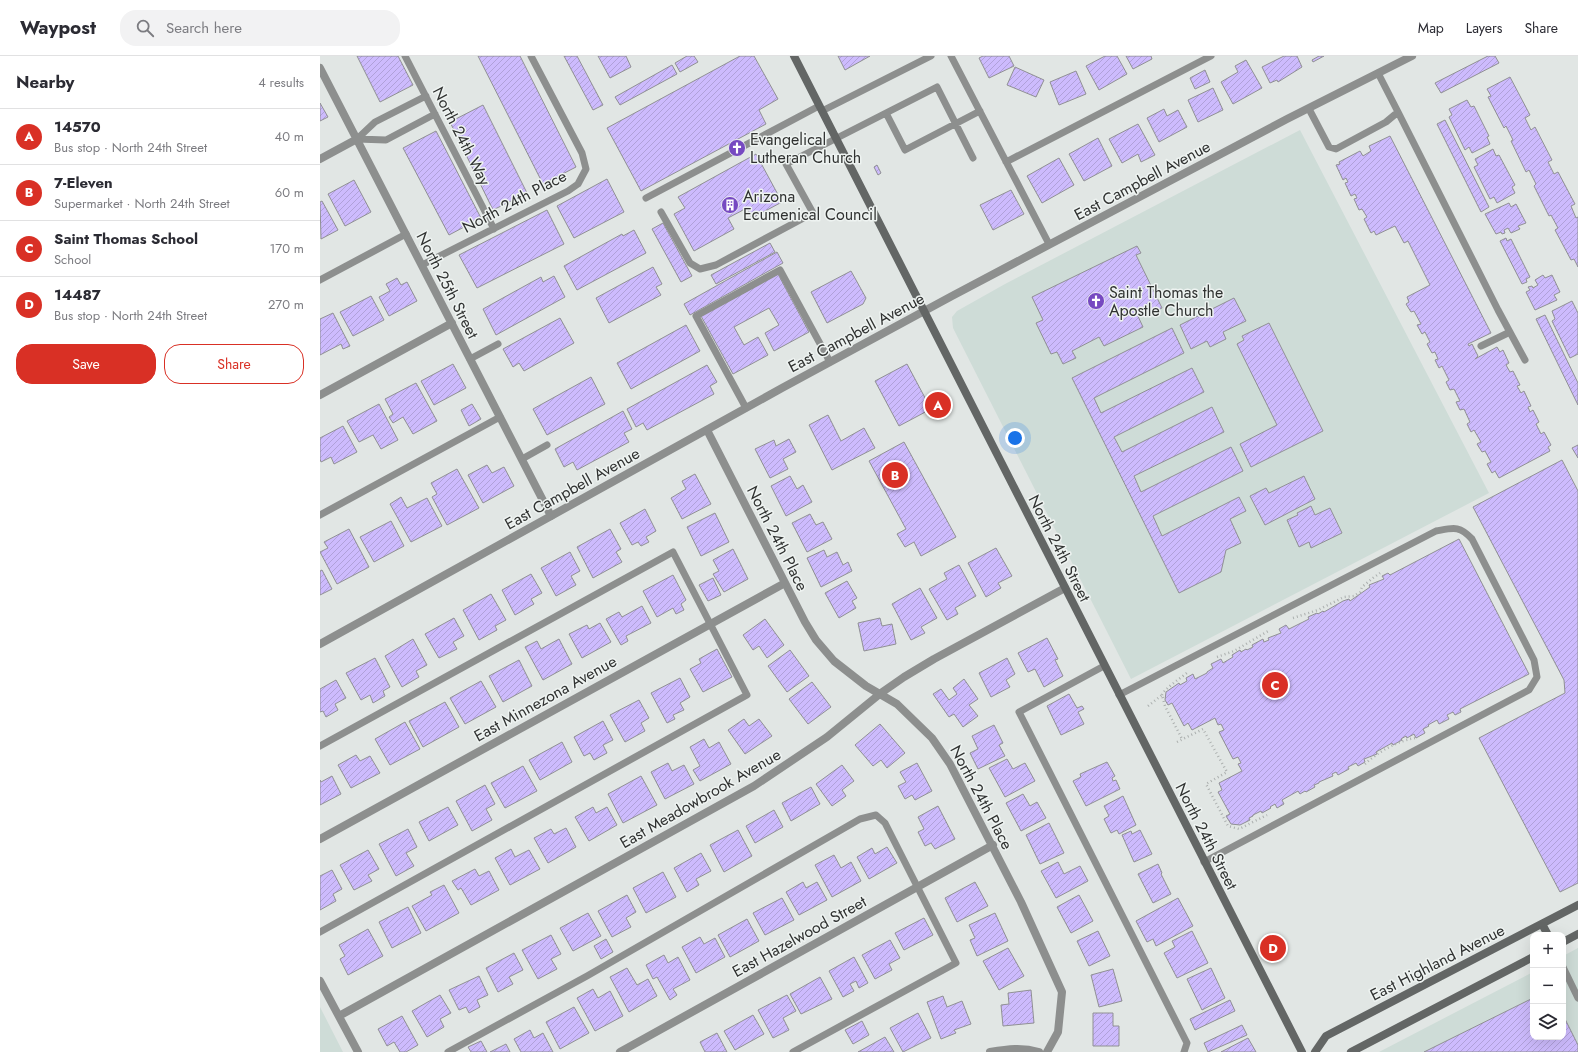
<!DOCTYPE html>
<meta charset="utf-8">
<style>
:root{--surface:#fff;--page:#f2f2f3;--text:#2b2b33;--muted:#7c7c81;--line:#e1e1e2;--accent:#d93025}
body{margin:0;font-family:Jost,sans-serif;background:var(--page);color:var(--text)}
.controls{position:absolute;right:12px;bottom:12px;display:grid;overflow:hidden;border-radius:8px;box-shadow:0 4px 16px #0002}
.controls button{width:36px;height:36px;display:grid;place-items:center;padding:0;border:0;border-bottom:1px solid var(--line);background:var(--surface);color:var(--text);font:20px sans-serif}
.you{position:absolute;left:695px;top:382px;width:14px;height:14px;margin:-10px;border:3px solid #fff;border-radius:50%;background:#1a73e8;box-shadow:0 0 0 6px #1a73e833}
.badge{display:grid;place-items:center;width:26px;height:26px;border-radius:50%;background:var(--accent);color:#fff;font-size:13px;font-weight:700}
.pin{position:absolute;translate:-50% -50%;border:2px solid #fff;box-shadow:0 1px 4px #0006}
.list{margin:0;padding:0;list-style:none}
h2{display:flex;justify-content:space-between;align-items:center;height:52px;margin:0;padding:0 16px;font-size:17px}
h2 small{font-size:13px;font-weight:400;color:var(--muted)}
.list li{display:grid;grid-template-columns:26px 1fr auto;gap:12px;align-items:center;box-sizing:border-box;height:56px;padding:0 16px;border-top:1px solid var(--line)}
.list b{display:block;font-size:15px;white-space:nowrap}
.list p{margin:0;font-size:13px;white-space:nowrap;color:var(--muted)}
.list em{font-size:13px;font-style:normal;color:var(--muted)}
.actions{display:flex;gap:8px;padding:12px 16px}
.actions a{flex:1;padding:9px 0;border:1px solid var(--accent);border-radius:16px;text-align:center;font-size:14px;color:var(--accent)}
.actions .main{background:var(--accent);color:#fff}
.icon{flex:none;width:22px;height:22px;fill:none;stroke:currentColor;stroke-width:2;stroke-linecap:round;stroke-linejoin:round}
.map{position:relative;flex:none;width:1258px;height:996px;overflow:hidden}
header{display:flex;align-items:center;gap:24px;box-sizing:border-box;height:56px;padding:0 20px;background:var(--surface);border-bottom:1px solid var(--line)}
header strong{font-size:19px}
nav{display:flex;gap:22px;margin-inline-start:auto;font-size:14px}
.search{width:280px;height:36px;background:var(--page);display:flex;align-items:center;gap:10px;box-sizing:border-box;padding:0 14px;border-radius:16px;color:var(--muted);font-size:15px}
main{display:flex}
aside{flex:1;background:var(--surface)}
.map>svg:first-child{display:block}
</style>
<header>
<strong>Waypost</strong>
<div class="search"><svg class="icon" aria-label="search" viewBox="0 0 24 24"><circle cx="10" cy="10" r="6"/><path d="M15 15l6 6"/></svg>Search here</div>
<nav><a>Map</a><a>Layers</a><a>Share</a></nav>
</header>
<main>
<aside>
<h2>Nearby<small>4 results</small></h2>
<ul class="list">
<li><span class="badge">A</span><div><b>14570</b><p>Bus stop · North 24th Street</p></div><em>40 m</em></li>
<li><span class="badge">B</span><div><b>7-Eleven</b><p>Supermarket · North 24th Street</p></div><em>60 m</em></li>
<li><span class="badge">C</span><div><b>Saint Thomas School</b><p>School</p></div><em>170 m</em></li>
<li><span class="badge">D</span><div><b>14487</b><p>Bus stop · North 24th Street</p></div><em>270 m</em></li>
</ul>
<div class="actions"><a class="main">Save</a><a>Share</a></div>
</aside>
<div class="map">
<svg width="1258" height="996" viewBox="0 0 1258 996">
<defs>
<pattern id="building-hatch" width="6" height="6" patternUnits="userSpaceOnUse"><rect width="6" height="6" fill="#cdbbfd"/><path d="M-1 1l2-2M0 6l6-6M5 7l2-2" fill="none" stroke="#b0a1d9"/></pattern>
</defs>
<rect width="100%" height="100%" fill="#e1e6e4"/>
<!-- built -->
<path fill="#cedcd7" d="M980,74L1169,437L811,623L633,272L632,261L637,255L685,228Z
M1258,892V996H1059L1213,916V981H1243V900Z
M0,951L23,996H0Z"/>
<!-- building -->
<path fill="url(#building-hatch)" stroke="#909094" d="M37,0H78L93,29L60,46Z
M158,0H200L256,111L223,128Z
M244,0H257L283,49L273,54Z
M278,0H306L311,11L290,22Z
M367,0H374L378,6L360,16L355,7Z
M420,0H434L458,43L439,54L446,68L321,135L287,72Z
M518,0H550L525,14Z
M663,0H689L694,10L669,22L659,2Z
M785,0H797L807,18L779,34L766,10Z
M806,0H831L832,3L813,13Z
M964,0H977L982,11L958,26L957,24L950,27L942,11Z
M999,0H1004L993,6L992,4Z
M1168,0H1175L1179,7L1121,37L1115,27Z
M926,4L942,32L913,48L901,26L918,16L915,10Z
M352,9L357,18L300,49L295,41Z
M695,11L724,24L716,41L687,29Z
M885,14L890,26L875,33L870,22Z
M756,15L766,38L739,49L730,26Z
M1190,21L1210,59L1205,62L1211,74L1215,71L1232,104L1228,106L1234,118L1238,116L1255,148L1251,150L1256,162L1258,161V211L1254,203L1251,204L1235,174L1238,172L1231,159L1229,160L1214,130L1216,128L1209,114L1206,116L1191,85L1193,84L1186,70L1184,72L1168,41L1171,40L1167,33Z
M893,32L903,54L878,66L868,44Z
M1147,44L1151,51L1154,50L1169,80L1167,81L1170,88L1152,97L1149,91L1145,94L1129,61L1132,59L1129,53Z
M0,47L8,61L0,65Z
M163,49L207,137L173,154L130,66Z
M844,53L847,60L858,54L867,71L839,86L827,62Z
M1125,64L1169,151L1161,156L1117,68Z
M818,68L835,99L821,106L818,98L802,107L789,83Z
M116,75L161,162L129,179L83,92Z
M1070,80L1171,277L1148,288L1149,290L1152,288L1158,300L1155,303L1177,291L1180,296L1183,294L1189,307L1186,309L1190,316L1193,315L1200,329L1197,330L1201,337L1204,335L1211,350L1208,351L1210,356L1213,354L1219,366L1216,368L1221,378L1224,376L1231,389L1228,391L1230,395L1179,422L1175,415L1172,417L1167,408L1171,406L1165,395L1162,396L1157,388L1161,386L1154,374L1151,376L1147,368L1150,366L1144,353L1140,354L1136,346L1140,345L1134,333L1130,334L1126,326L1129,324L1122,310L1119,312L1115,304L1118,303L1115,296L1112,297L1107,288L1110,286L1105,276L1102,278L1097,269L1101,268L1094,255L1091,256L1086,248L1089,246L1087,241L1110,229L1088,185L1084,187L1075,170L1056,179L1054,175L1051,177L1044,163L1047,161L1042,153L1039,154L1034,143L1037,142L1035,138L1031,140L1025,127L1028,126L1026,122L1023,124L1016,109L1020,108L1019,106L1040,95L1043,100L1051,95L1049,90Z
M778,82L792,110L764,125L749,98Z
M1173,93L1176,100L1179,99L1195,129L1192,131L1195,137L1177,147L1174,141L1170,143L1154,111L1158,109L1155,103Z
M436,98L462,146L432,162L427,152L408,162L414,173L374,195L354,158L365,152L358,141Z
M739,102L754,129L722,147L707,120Z
M557,109L561,117L558,119L554,111Z
M287,123L304,156L254,182L237,150Z
M34,124L51,156L25,170L8,138Z
M691,134L704,158L673,174L660,149Z
M2,145L18,174L1,183L0,146Z
M1189,147L1191,151L1196,148L1206,167L1198,170L1200,173L1191,177L1188,172L1184,174L1185,177L1182,178L1181,176L1176,178L1165,158Z
M227,154L244,188L157,232L139,199Z
M343,167L372,220L361,226L332,173Z
M314,174L326,197L257,234L244,210L302,178L303,180Z
M1186,182L1187,185L1191,183L1210,221L1206,223L1207,226L1202,228L1180,185Z
M450,187L455,196L396,228L391,219Z
M817,190L821,197L816,199L842,252L832,257L828,250L816,256L823,271L784,290L779,281L752,295L756,302L743,308L737,296L731,298L716,267L723,264L712,241Z
M457,196L463,207L370,259L364,248Z
M333,211L342,228L336,231L341,239L289,267L276,242Z
M531,215L546,242L543,248L507,267L491,236Z
M458,218L489,276L454,295L445,277L459,269L449,252L414,271L424,289L438,281L448,299L413,318L381,260Z
M1223,219L1225,222L1232,219L1240,236L1234,239L1237,244L1215,254L1206,236L1210,234L1208,231L1212,230L1213,232L1218,229L1215,224Z
M234,220L245,241L176,279L163,253L221,221L223,226Z
M77,222L81,229L87,226L97,245L69,260L59,241L70,235L66,228Z
M51,240L64,264L33,280L20,256Z
M914,242L926,265L903,276L906,283L890,291L887,285L871,293L860,269Z
M1252,245L1258,257V298L1250,302L1232,265L1235,263L1232,255Z
M13,257L30,290L23,293L21,288L0,299V263Z
M1225,259L1258,327V349L1216,263Z
M240,262L254,287L204,315L199,307L193,311L183,293Z
M949,267L1003,375L931,411L920,388L957,369L917,288L924,284L922,280Z
M366,269L380,295L311,333L297,307Z
M852,272L864,297L774,342L781,357L872,312L884,336L794,381L802,396L892,351L904,376L814,420L821,436L911,391L923,415L833,460L842,480L919,441L926,455L910,463L921,487L906,494L901,516L859,537L752,322Z
M133,308L146,332L114,349L101,325Z
M587,308L611,353L579,370L555,325Z
M387,309L397,326L390,330L394,338L327,374L323,367L316,371L307,353Z
M271,321L285,348L227,379L213,353Z
M96,327L117,365L93,378L83,361L73,367L69,361L73,358L65,343Z
M59,348L78,384L61,393L53,379L39,386L27,365Z
M152,348L161,363L149,370L141,354Z
M303,355L312,373L304,377L309,386L257,414L253,406L244,411L235,393Z
M508,359L521,385L544,372L555,392L512,414L489,369Z
M23,370L37,396L14,408L11,401L1,406L0,403V382Z
M469,383L476,396L463,403L468,413L450,422L435,393L454,384L456,390Z
M584,386L636,481L601,500L594,486L585,491L577,478L586,473L549,405Z
M1258,389V402L1252,392Z
M1242,404L1258,435V827L1240,836L1159,682L1245,637L1244,624L1153,451Z
M167,409L172,417L184,411L194,430L163,447L148,419Z
M137,413L159,452L127,469L112,441L117,438L111,427Z
M375,418L391,448L362,463L351,442L366,433L362,425Z
M470,420L477,433L483,429L492,446L466,460L451,430Z
M984,420L995,443L945,469L930,440L946,432L949,437Z
M81,441L87,452L107,442L122,470L91,486L70,448Z
M991,450L995,459L1010,452L1022,477L991,492L989,486L979,491L967,464L978,459L977,457Z
M325,453L336,475L326,481L329,486L321,490L318,486L312,489L300,467Z
M395,457L409,486L381,500L367,471Z
M490,458L496,469L503,466L512,483L487,496L472,467Z
M71,465L84,490L54,506L40,481Z
M29,473L49,511L17,528L0,496L8,492L4,486Z
M290,473L301,493L296,496L302,506L273,522L257,491Z
M1139,483L1209,618L1140,653L1141,656L1135,659L1133,656L1127,659L1129,663L1119,668L1117,664L1108,669L1109,670L1103,673L1105,677L1096,682L1094,678L1087,682L1086,680L1081,683L1082,684L1073,689L1072,687L1056,696L1057,698L1044,703L1045,706L1038,710L1036,707L1028,711L1029,713L1018,719L1016,716L1012,718L1013,720L999,726V727L994,729L995,731L986,736L985,735L980,738L978,735L962,744L964,748L957,752L955,748L950,751L951,752L942,757L941,755L933,759V760L929,762L930,764L920,769L911,768L906,760L910,758L898,736L902,734L899,727L922,715L918,708L921,707L918,701L913,703L899,676L904,674L901,668L898,669L895,662L872,674L868,667L864,670L852,647L848,649L845,644L846,636L859,627L860,629L867,625L866,622L873,618L875,623L887,617V616L893,612L891,608L901,603L903,607L913,601L912,599L920,594L921,596L926,593L927,594L933,591L932,589L943,583L944,586L949,584L948,582L961,577L959,573L966,569L969,573L989,563L988,561L997,557L998,558L1003,555L1004,556L1023,545L1029,543L1030,545L1050,531L1049,529L1064,523L1062,520L1068,517L1070,519Z
M676,492L692,520L678,527L681,532L666,541L648,507Z
M413,493L428,523L404,536L393,518L399,515L393,504Z
M504,494L507,501L517,496L523,509L528,506L532,515L501,531L487,502Z
M250,496L260,515L251,520L256,529L236,540L221,512Z
M639,509L656,540L635,552L638,558L627,564L609,533L627,523L624,517Z
M2,514L12,533L0,539V515Z
M211,518L222,537L211,543L214,548L195,559L182,534Z
M353,519L366,544L361,548L364,554L356,558L353,552L337,561L323,535Z
M393,522L401,539L388,545L379,529Z
M527,525L537,542L532,545L536,552L519,562L505,537Z
M600,532L617,562L601,571L605,577L591,584L572,548Z
M171,538L186,564L175,570L177,574L159,584L143,554Z
M322,550L331,567L306,580L308,585L301,589L286,563L299,556L302,561Z
M134,562L144,580L133,586L137,593L119,602L105,578Z
M560,562L562,570L572,568L576,588L544,595L538,567Z
M445,563L464,589L447,602L439,590L433,594L423,579Z
M280,567L291,586L262,602L249,578L267,569L269,573Z
M727,582L738,603L735,604L743,620L724,631L715,613L708,616L698,597Z
M93,583L107,609L96,615L99,621L82,631L65,600Z
M239,583L252,608L223,624L205,591L217,585L221,593Z
M397,593L412,621L383,636L370,613L381,607L379,603Z
M470,594L489,620L467,636L448,610Z
M55,602L70,631L63,635L65,640L53,647L50,639L41,644L26,617Z
M687,602L695,618L686,624L690,631L671,641L659,617Z
M199,604L212,630L183,646L169,620Z
M360,622L370,641L360,647L364,654L353,659L355,663L347,667L331,637Z
M644,623L658,643L649,649L658,660L643,671L634,658L629,661L613,638L621,633L629,644L637,638L633,632Z
M16,624L26,642L15,648L18,654L6,661L3,655L0,656V633Z
M161,625L176,651L145,668L130,642Z
M492,626L511,651L488,668L469,643Z
M749,638L757,652L762,650L764,653L758,656L764,668L741,679L727,650Z
M319,644L329,662L321,667L325,675L305,686L290,659Z
M125,646L139,671L103,691L89,665Z
M424,663L429,670L439,663L452,680L425,698L408,674Z
M283,665L293,684L283,689L287,697L274,704L270,697L264,700L254,681Z
M85,666L100,693L70,709L55,683Z
M560,668L585,697L567,712L561,704L553,710L535,689Z
M674,669L683,687L679,689L685,700L658,713L650,697L658,693L652,680Z
M384,683L389,692L399,686L411,708L380,725L373,714L380,710L370,691Z
M242,686L252,706L220,724L209,704Z
M36,699L40,705L50,700L60,717L31,732L18,709Z
M687,703L693,713L705,707L715,725L685,741L669,712Z
M787,706L795,720L792,722L793,725L796,724L800,733L766,750L753,725L761,721L760,718Z
M348,707L352,715L364,709L374,728L345,743L331,716Z
M597,707L612,735L595,744L592,739L585,743L578,730L586,726L580,716Z
M522,709L534,725L522,734L526,740L512,750L496,728Z
M203,710L217,735L185,752L171,727Z
M12,720L21,738L0,749V724L1,726Z
M321,720L337,749L303,767L288,738Z
M165,729L175,748L166,753L172,764L152,775L136,745Z
M491,731L500,748L471,765L462,747Z
M703,738L710,750L717,746L726,762L701,775L686,747Z
M803,740L816,769L799,778L797,774L791,777L784,763L789,760L784,750Z
M618,750L635,783L615,793L611,787L605,790L598,776L604,773L598,761Z
M128,751L138,769L109,785L99,766Z
M273,751L276,757L287,751L297,769L269,785L255,761Z
M454,754L463,771L435,787L426,770Z
M729,767L744,797L720,808L706,779Z
M246,772L256,791L228,807L214,782L231,773L234,778Z
M88,773L97,791L86,797L94,810L76,820L59,788Z
M418,774L432,800L404,816L390,789Z
M820,774L832,798L814,806L802,779L811,775L812,778Z
M567,791L577,807L549,823L537,801L552,792L555,798Z
M191,793L195,801L209,794L220,813L190,829L175,802Z
M48,794L59,813L48,819L52,825L34,834L20,809Z
M381,797L391,815L376,823L379,829L367,836L354,812Z
M514,799L521,812L531,806L541,825L512,841L495,809Z
M738,806L744,818L760,810L768,825L736,842L721,815Z
M838,808L842,817L841,818L851,838L833,847L818,818Z
M155,813L159,820L169,815L179,834L151,849L141,832L138,834L132,825Z
M12,814L22,833L13,838L16,845L0,854V820Z
M343,816L356,841L326,857L313,832Z
M483,826L486,832L497,826L507,844L479,859L466,836Z
M655,826L668,850L637,866L625,842Z
M124,829L139,857L106,875L92,850L112,839L110,836Z
M307,839L316,856L306,862L311,871L292,881L278,855Z
M759,839L773,865L751,877L737,851Z
M462,842L474,864L445,879L433,857Z
M858,842L873,870L836,890L833,883L827,886L816,865Z
M88,851L101,877L72,892L59,866Z
M268,857L281,880L253,895L240,872Z
M675,857L688,885L657,900L650,884L655,882L649,869Z
M604,862L613,879L584,894L575,877Z
M427,863L439,885L410,901L398,879Z
M48,873L63,900L28,919L20,903L25,900L19,889Z
M778,875L790,900L769,910L757,885Z
M872,875L888,907L857,922L844,897L855,891L852,885Z
M231,879L241,898L231,903L237,913L218,923L202,894Z
M380,881L384,888L395,882L405,901L376,917L362,891Z
M286,883L293,896L281,903L274,890Z
M570,884L580,902L569,908L572,914L555,923L542,899Z
M688,892L704,920L679,934L663,905Z
M194,897L203,914L189,921L193,928L178,936L166,912Z
M344,899L348,907L358,901L370,924L353,933L357,939L350,944L337,921L333,923L326,909Z
M534,901L548,927L539,932L536,925L530,928L534,935L523,941L509,915Z
M307,912L317,929L328,923L337,940L309,956L290,921Z
M891,912L905,942L882,954L867,923Z
M793,913L802,945L779,951L771,919Z
M159,920L168,939L157,944L160,951L149,957L146,951L139,954L129,934Z
M500,921L512,943L481,958L470,938Z
M273,933L278,942L290,935L303,960L275,975L257,942Z
M711,934L714,967L683,970L681,949L689,948L688,937Z
M120,939L131,957L120,963L124,971L107,981L92,955Z
M467,939L476,955L463,962L469,974L453,982L438,954Z
M623,940L627,951L642,945L651,968L634,974L636,977L621,983L607,946Z
M1213,942V981H1243V959L1258,989V996H1104Z
M910,944L915,955L875,974L870,963Z
M254,951L269,977L240,993L226,966Z
M598,957L611,982L583,996L570,972Z
M773,957H793V970H799V990H773Z
M433,959L444,978L415,994L404,975Z
M82,960L98,989L86,996H80L74,986L67,990L58,973Z
M542,965L549,979L533,988L525,974Z
M922,969L927,979L888,996L884,987Z
M210,974L214,982L223,977L233,996H201L194,983Z
M397,977L407,996H385L380,986Z
M565,981L574,996H538Z
M928,982L936,996H901Z
M161,985L167,996H151L148,991Z
M186,988L190,996H170Z"/>
<g fill="none" stroke-linecap="round" stroke-linejoin="round">
<!-- path -->
<path stroke="#abafae" stroke-width="2.5" stroke-dasharray="1 3" stroke-linecap="butt" d="M973,562L998,554L1024,541L1034,540L1040,536L1042,531L1053,522L1060,517
M897,601L914,595L950,574
M842,639C845,632 861,622 868,616
M828,650L842,639L845,650L862,683
M857,686L883,673L907,716L886,728L908,770L919,773L947,759
M1045,708C1058,696 1077,685 1095,682"/>
<!-- service -->
<path stroke="#8d8f8e" stroke-width="7" d="M85,0L174,173
M631,0L729,188
M989,53L1009,91L1016,93L1066,66L1078,56L1058,17
M502,55L611,0
M1078,56L1178,254L1205,304
M566,57L585,94L660,55
M37,83L66,84L115,58
M37,83L55,66L106,40
M686,106L891,0
M326,142L499,50
M341,156L370,207L380,213L396,209L493,157L466,108L617,31L653,102
M102,209L248,135L258,128L266,113L262,97L211,0
M0,224L86,178
M1161,290L1190,276
M150,303L178,288
M426,352L376,260L460,214L510,306
M202,403L227,389
M0,459L180,361
M784,610L699,656L867,987L864,996
M799,639L1116,475C1133,472 1139,469 1152,483L1214,604L1217,621L1209,634L884,806
M0,690L353,496L427,639L0,876
M1243,911L1258,942
M128,996L267,920L540,763L556,759L565,767L636,907L473,996"/>
<!-- minor -->
<path stroke="#8d8f8e" stroke-width="8" d="M0,12L231,460
M0,103L37,83
M0,339L132,267
M387,374L485,566L496,584L514,605L546,630L577,648L612,682L630,708L701,846L742,936L738,976L727,996
M0,783L465,527
M0,925L38,996
M19,960L434,730L507,681L561,637L584,621L614,603L745,532
M300,996L673,789
M670,996C688,993 702,991 719,996"/>
<!-- tertiary -->
<path stroke="#8d8f8e" stroke-width="8" d="M0,588L462,332L632,240L967,63L1092,0"/>
<!-- secondary -->
<path stroke="#636665" stroke-width="8" d="M474,0L982,996
M1222,868L1228,879
M1243,886L1258,878
M995,996L1006,980L1258,849
M1031,996L1213,901"/>
</g>
<!-- icons -->
<defs>
<g id="church-disc" transform="scale(0.9)"><circle r="9.5" fill="#7649c1" stroke="#eef3f1"/><path d="M-1.2-6h2.4v3.5h3.3v2.4h-3.3V6h-2.4V-.1h-3.3v-2.4h3.3Z" fill="#fff"/></g>
<g id="building-disc" transform="scale(0.9)"><circle r="9.5" fill="#7649c1" stroke="#eef3f1"/><path d="M-4-6H4V6H1V3H-1V6H-4ZM-2.5-4.3h1.7v1.8h-1.7ZM.8-4.3h1.7v1.8H.8ZM-2.5-1h1.7V.8h-1.7ZM.8-1h1.7V.8H.8Z" fill="#fff"/></g>
</defs>
<g fill-rule="evenodd">
<use href="#church-disc" x="417" y="92"/>
<use href="#building-disc" x="410" y="149"/>
<use href="#church-disc" x="776" y="245"/>
</g>
<g text-anchor="middle" stroke-width="3" stroke-linejoin="round" paint-order="stroke">
<!-- street labels -->
<g font-size="16" fill="#303231" stroke="#eef3f1">
<text transform="translate(142 80) rotate(63)" y="6">North 24th Way</text>
<text transform="translate(822 124) rotate(-28)" y="6">East Campbell Avenue</text>
<text transform="translate(194 145) rotate(-28)" y="6">North 24th Place</text>
<text transform="translate(128 229) rotate(63)" y="6">North 25th Street</text>
<text transform="translate(536 276) rotate(-28)" y="6">East Campbell Avenue</text>
<text transform="translate(252 432) rotate(-29)" y="6">East Campbell Avenue</text>
<text transform="translate(458 482) rotate(63)" y="6">North 24th Place</text>
<text transform="translate(740 492) rotate(63)" y="6">North 24th Street</text>
<text transform="translate(225 642) rotate(-29)" y="6">East Minnezona Avenue</text>
<text transform="translate(662 741) rotate(62)" y="6">North 24th Place</text>
<text transform="translate(380 742) rotate(-30)" y="6">East Meadowbrook Avenue</text>
<text transform="translate(887 780) rotate(63)" y="6">North 24th Street</text>
<text transform="translate(479 880) rotate(-29)" y="6">East Hazelwood Street</text>
<text transform="translate(1117 906) rotate(-27)" y="6">East Highland Avenue</text>
</g>
<!-- poi labels -->
<g font-size="16" fill="#303231" stroke="#eef3f1" text-anchor="start">
<text x="430" y="89">Evangelical<tspan x="430" dy="18">Lutheran Church</tspan></text>
<text x="423" y="146">Arizona<tspan x="423" dy="18">Ecumenical Council</tspan></text>
<text x="789" y="242">Saint Thomas the<tspan x="789" dy="18">Apostle Church</tspan></text>
</g>
</g>
</svg>
<div class="controls">
<button>+</button>
<button>−</button>
<button><svg class="icon" aria-label="layers" viewBox="0 0 24 24"><path d="M12 4l9 5-9 5-9-5zM3 14l9 5 9-5"/></svg></button>
</div>
<div class="you"></div>
<div class="pin badge" style="left:618px;top:349px">A</div>
<div class="pin badge" style="left:575px;top:419px">B</div>
<div class="pin badge" style="left:955px;top:629px">C</div>
<div class="pin badge" style="left:953px;top:892px">D</div>
</div>
</main>
